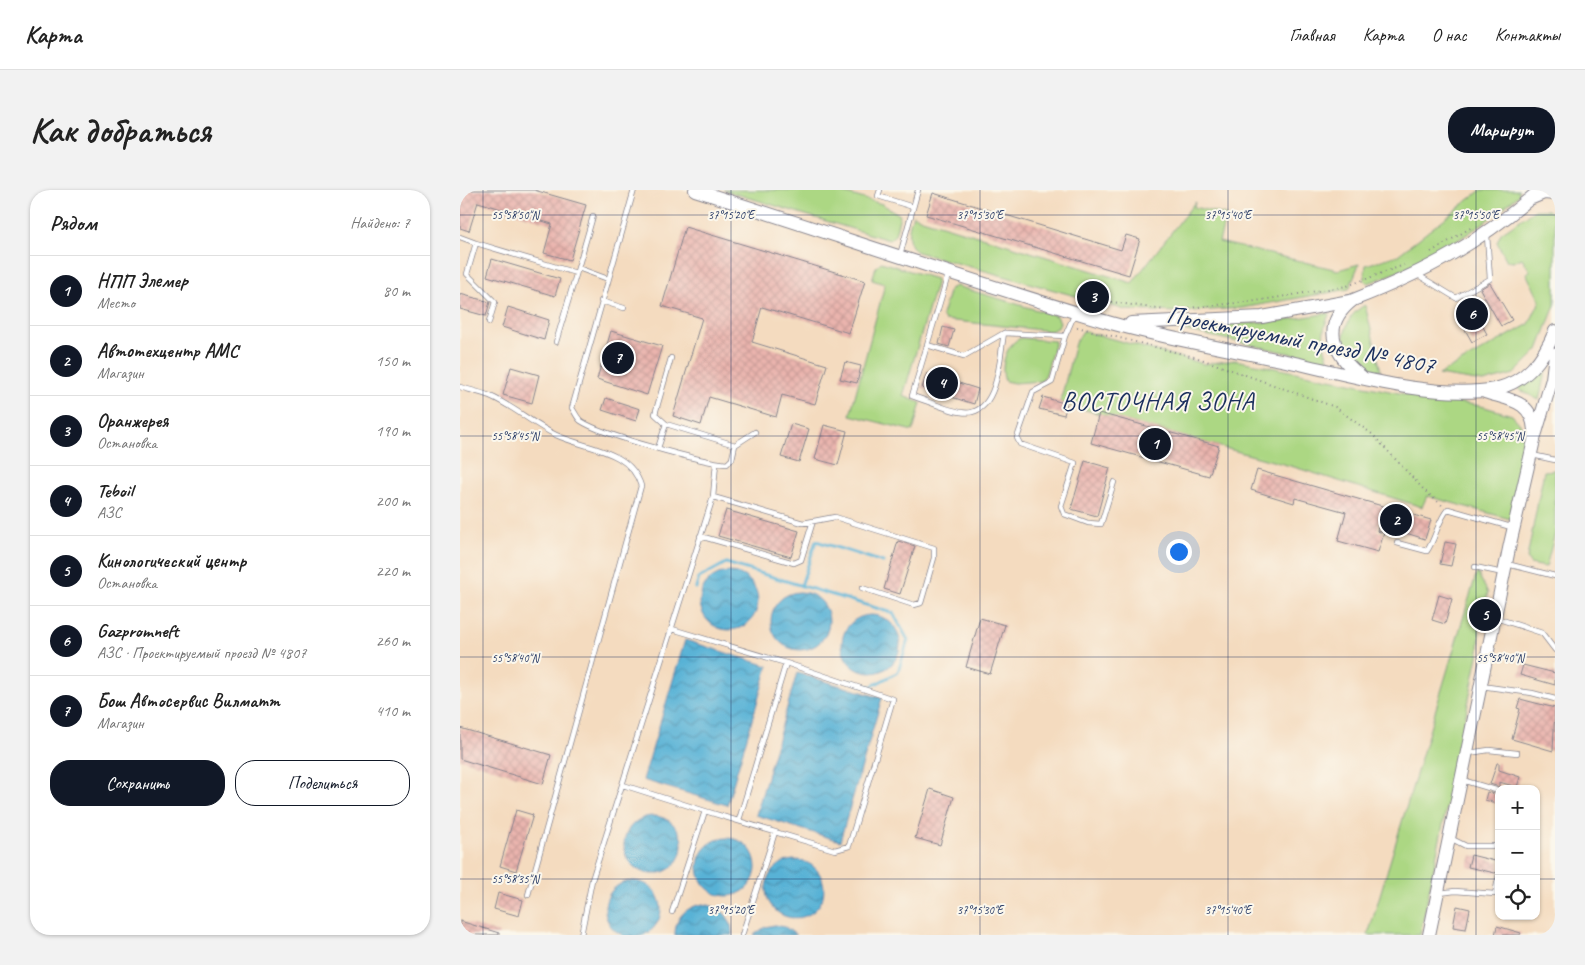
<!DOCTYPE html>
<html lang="ru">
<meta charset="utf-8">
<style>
:root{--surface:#fff;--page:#f2f2f2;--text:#222;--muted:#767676;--line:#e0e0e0;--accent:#111827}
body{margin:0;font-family:Caveat,sans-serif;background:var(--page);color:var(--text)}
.controls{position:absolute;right:15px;bottom:15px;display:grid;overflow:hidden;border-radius:10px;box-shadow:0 1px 4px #0004}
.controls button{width:45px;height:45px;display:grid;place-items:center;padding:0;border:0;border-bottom:1px solid var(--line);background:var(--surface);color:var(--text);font:25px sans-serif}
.you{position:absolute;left:718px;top:361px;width:18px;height:18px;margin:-12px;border:4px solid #fff;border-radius:50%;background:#1a73e8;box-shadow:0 0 0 8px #1a73e833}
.badge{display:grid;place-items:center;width:32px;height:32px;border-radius:50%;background:var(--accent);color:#fff;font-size:16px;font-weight:700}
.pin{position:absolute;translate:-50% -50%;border:2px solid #fff;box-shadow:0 1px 5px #0006}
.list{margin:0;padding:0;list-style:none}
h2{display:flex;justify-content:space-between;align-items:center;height:65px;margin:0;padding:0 20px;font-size:21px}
h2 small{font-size:16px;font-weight:400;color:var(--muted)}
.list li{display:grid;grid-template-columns:32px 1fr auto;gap:15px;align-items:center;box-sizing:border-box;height:70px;padding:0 20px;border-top:1px solid var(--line)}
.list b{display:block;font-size:19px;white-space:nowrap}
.list p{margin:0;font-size:16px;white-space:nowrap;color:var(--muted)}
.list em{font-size:16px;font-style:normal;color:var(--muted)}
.actions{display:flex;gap:10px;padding:15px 20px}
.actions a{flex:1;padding:11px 0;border:1px solid var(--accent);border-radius:20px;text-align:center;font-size:18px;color:var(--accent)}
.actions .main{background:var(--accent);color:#fff}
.icon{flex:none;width:28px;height:28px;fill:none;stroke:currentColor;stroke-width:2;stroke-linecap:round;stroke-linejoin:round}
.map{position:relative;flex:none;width:1095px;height:745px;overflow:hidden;border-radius:20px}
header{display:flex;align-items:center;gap:30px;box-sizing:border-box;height:70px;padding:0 25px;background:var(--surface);border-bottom:1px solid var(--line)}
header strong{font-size:24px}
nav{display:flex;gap:28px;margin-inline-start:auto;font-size:18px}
.intro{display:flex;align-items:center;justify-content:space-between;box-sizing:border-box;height:120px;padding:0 30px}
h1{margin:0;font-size:35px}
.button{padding:12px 22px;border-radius:20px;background:var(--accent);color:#fff;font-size:18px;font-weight:700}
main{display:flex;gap:30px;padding:0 30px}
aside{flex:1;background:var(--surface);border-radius:20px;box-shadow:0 1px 4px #0004}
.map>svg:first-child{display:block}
</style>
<header>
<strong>Карта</strong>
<nav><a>Главная</a><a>Карта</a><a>О нас</a><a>Контакты</a></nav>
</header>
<div class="intro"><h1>Как добраться</h1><a class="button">Маршрут</a></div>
<main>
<aside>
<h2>Рядом<small>Найдено: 7</small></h2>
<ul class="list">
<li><span class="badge">1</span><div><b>НПП Элемер</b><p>Место</p></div><em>80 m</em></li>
<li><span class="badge">2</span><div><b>Автотехцентр АМС</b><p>Магазин</p></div><em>150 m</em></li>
<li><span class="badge">3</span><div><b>Оранжерея</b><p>Остановка</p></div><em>190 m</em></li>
<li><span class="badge">4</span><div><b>Teboil</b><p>АЗС</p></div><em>200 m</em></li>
<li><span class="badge">5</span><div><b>Кинологический центр</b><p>Остановка</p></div><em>220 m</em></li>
<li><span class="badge">6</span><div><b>Gazpromneft</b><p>АЗС · Проектируемый проезд № 4807</p></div><em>260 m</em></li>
<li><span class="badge">7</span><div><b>Бош Автосервис Вилматт</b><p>Магазин</p></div><em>410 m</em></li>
</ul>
<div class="actions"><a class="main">Сохранить</a><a>Поделиться</a></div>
</aside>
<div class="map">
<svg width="1095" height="745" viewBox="0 0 1095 745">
<defs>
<pattern id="water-waves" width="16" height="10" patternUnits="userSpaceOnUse" patternTransform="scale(1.25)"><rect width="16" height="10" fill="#59b2d6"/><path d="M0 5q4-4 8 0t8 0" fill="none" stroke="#4991b1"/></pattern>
<pattern id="building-cross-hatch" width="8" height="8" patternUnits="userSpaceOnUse" patternTransform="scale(1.25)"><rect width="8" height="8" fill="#eab4ad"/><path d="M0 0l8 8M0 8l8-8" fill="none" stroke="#c89b97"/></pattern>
</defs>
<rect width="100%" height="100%" fill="#fbf7ec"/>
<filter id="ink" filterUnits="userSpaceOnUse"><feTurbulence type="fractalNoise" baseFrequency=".02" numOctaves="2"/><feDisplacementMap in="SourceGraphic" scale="10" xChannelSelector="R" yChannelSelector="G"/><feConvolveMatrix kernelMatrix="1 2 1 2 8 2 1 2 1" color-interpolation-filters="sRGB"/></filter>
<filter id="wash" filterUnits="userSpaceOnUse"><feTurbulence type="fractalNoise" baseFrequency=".0096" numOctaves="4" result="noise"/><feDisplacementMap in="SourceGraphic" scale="20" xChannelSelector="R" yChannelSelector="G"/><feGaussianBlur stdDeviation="1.12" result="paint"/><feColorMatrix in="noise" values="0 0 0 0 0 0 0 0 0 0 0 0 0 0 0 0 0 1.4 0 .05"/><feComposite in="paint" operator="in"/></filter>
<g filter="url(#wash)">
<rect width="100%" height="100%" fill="#f4dbbf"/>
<!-- green -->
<path fill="#acd783" stroke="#648370" d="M263,0H373L422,14L440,25L435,45L429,50Z
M1021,0H1059V5C1015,42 971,70 917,90L908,93L904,90L906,75L938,65Z
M735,12L734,17L766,25L759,52L878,80L899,74L889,99L782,118L719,122L666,120L457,62C445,51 448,39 453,25L462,29L672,93Z
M1075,20H1088L1095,25V115L1078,160L1054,184L1023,192L978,185L1069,134L1080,111L1066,83L1070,81L1062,68L1053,72L1047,71L1037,52L1041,43Z
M421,72L476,89V94L443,206L461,213L453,241L390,225L425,94L412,90L416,77Z
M496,96L597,126L600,132L598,137L591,141L485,130L482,125L490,99Z
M905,115L921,181C899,176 878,169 885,142C888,129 893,122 905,115Z
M870,123C861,141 862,152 869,172L714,138L819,131Z
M623,141L744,174L775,170L944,204L1021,216L1052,225L1067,242L1050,329L967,306L962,317L834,277L600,213L615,153Z
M562,148L595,151L586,184L582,191L554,193L545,191C539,177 547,151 562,148Z
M1084,177L1086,178L1079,210L1058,199Z
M1095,280V343L1086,377L1070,374L1067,368L1084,281Z
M1017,382L1028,403L1020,431L1019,461L960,745H908Z"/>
<!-- water -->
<path fill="url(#water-waves)" stroke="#3a709a" d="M240 411a29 29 0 1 1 58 0a29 29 0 1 1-58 0Z
M311 431a29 29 0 1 1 58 0a29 29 0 1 1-58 0Z
M382 454a29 29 0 1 1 58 0a29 29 0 1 1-58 0Z
M225,450L308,476L267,615L183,590Z
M337,483L422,508L380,651L296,625Z
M164 655a29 29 0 1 1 58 0a29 29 0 1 1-58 0Z
M238 677a29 29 0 1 1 58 0a29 29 0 1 1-58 0Z
M306 699a29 29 0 1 1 58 0a29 29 0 1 1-58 0Z
M145 719a28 28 0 1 1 56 0a28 28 0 1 1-56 0Z
M243,714C261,717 272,726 272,745H215C215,727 226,717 243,714Z
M315,735L325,737L336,745H294L305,737Z"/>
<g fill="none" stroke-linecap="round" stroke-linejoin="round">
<!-- stream -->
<path stroke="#59b2d6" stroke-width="3" d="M341,396L356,351L423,372
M236,398L239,388L266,373L433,423L448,450L438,482L410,497L392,491"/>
</g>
<g id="blocks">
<!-- building -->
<path fill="url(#building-cross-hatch)" d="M0,0H74L126,15L110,70L84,63L92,34L18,12L9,41L0,38Z
M473,3L661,60L666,45L680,49L669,85L466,25Z
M225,37L405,91L389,143L302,117L292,152L367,175L355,214L322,205L316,227L249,207L241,235L213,226L242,128L202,116Z
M32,69L100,89L95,106L27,86Z
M1030,93L1052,130L1041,136L1020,99Z
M0,104L30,112L26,126L0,119Z
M48,117L89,130L84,150L42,137Z
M1013,119L1027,144L1012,152L998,127Z
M483,137L494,140L489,157L479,154Z
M151,141L202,156L187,205L137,189Z
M385,172L401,176L397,193L380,189Z
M51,177L79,185L72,213L43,205Z
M467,183L518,199L514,214L462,198Z
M583,207L607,214L604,225L579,219Z
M146,208L180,219L176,231L142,220Z
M639,223L759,256L749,286L631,253Z
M331,234L349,239L339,272L321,267Z
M364,235L387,241L378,275L355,269Z
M625,271L650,278L637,326L611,319Z
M797,280L971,330L965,349L933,339L936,330L921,325L917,341L924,343L918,362L878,351L886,322L835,308L834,313L791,300Z
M266,320L339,341L331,367L258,346Z
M438,351L455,356L440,404L424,399Z
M985,352L996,354L991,376L980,374Z
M979,405L992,409L985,434L972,430Z
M520,428L545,435L530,484L506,477Z
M1063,475L1095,483V495L1060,485Z
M1060,509L1095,518L1093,561L1052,549L1060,519L1057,518Z
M0,538L91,565L83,594L0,569Z
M1037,573H1039V580L1060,587L1057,597L1039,592V597L1030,594Z
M470,599L494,607L480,655L455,648Z
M1027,602L1039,605V614L1025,610Z
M56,620L73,625L56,681L40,676Z
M1011,665L1039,672V680L1035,683L1008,677Z
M38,703L63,710L59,726L34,719Z
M997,716L1010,719L1006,739L993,737Z
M0,731L39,743V745H0Z
M1037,736L1061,743L1060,745H1035Z"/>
</g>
</g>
<g filter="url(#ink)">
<use href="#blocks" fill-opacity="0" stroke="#88858e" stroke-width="1"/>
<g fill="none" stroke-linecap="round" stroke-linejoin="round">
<!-- lane casing -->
<g stroke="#88858e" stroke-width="6">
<path id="lane" d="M174,0L112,218C115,222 117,228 121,231C142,245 241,272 267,274L272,269L275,255L206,234L195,224L211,168
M420,0L418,6L453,17
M0,47L16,53
M440,65L458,0
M118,78L133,26
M488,85L452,206C466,210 499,226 512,222C539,216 540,165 544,143L605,146
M958,85L996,108L1030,89L1027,45
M141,111L164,118
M615,123L605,146L592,192L573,202L557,248L560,254L615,273L601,316L604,324L628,333L641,334L654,292
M29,132L35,112L7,84L16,53L116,83
M96,152L118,78L148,89
M467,155L504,166L544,143
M0,197C10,200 20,202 30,206C53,216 73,234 96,245C126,259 170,259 181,296L68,705
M275,255L295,242
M198,258L206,234
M1072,265L1095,270
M253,307L343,333L375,327L474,358V368L461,413L454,415L402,398
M240,346L334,373L341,370L353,331
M937,353L967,361C976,348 978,330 988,319L1051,337
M1047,374L1095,386
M1015,377L1043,383
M1036,428L1082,443L1095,460
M212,439L326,473L433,509L389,656L375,660L245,621
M1021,496L1072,503L1095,509
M1009,563L1029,560L1057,563
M1002,590L1039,601
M163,595L245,621L212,722
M279,630L326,473
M992,649L1006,656H1039
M980,703L995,701L1035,704L1039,684
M121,745L132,690L253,307L256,273
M282,745L315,642"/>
</g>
<!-- secondary casing -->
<g stroke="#88858e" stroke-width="14">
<path id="secondary" d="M235,0C374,44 512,92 651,133C711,150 774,160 835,173C893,186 977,210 1035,199C1066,192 1083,170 1095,141
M1072,8L1084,3L1095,4
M671,133L802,127L890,111
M902,187C874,165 859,136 893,110C968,81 1019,53 1080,0
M1025,202C1049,210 1072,210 1074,240
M969,745L1050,354L1075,246L1092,189L1095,164"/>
</g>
<!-- path -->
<path stroke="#88858e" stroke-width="2" stroke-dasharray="1 4" stroke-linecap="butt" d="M971,62L1012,37
M646,111L705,120
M719,119L796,111L887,96L944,75
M617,137L738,168L875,217L912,244L965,301L983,316"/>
<!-- lane -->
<use href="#lane" stroke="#fff" stroke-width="4.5"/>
<!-- secondary -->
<use href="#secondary" stroke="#fff" stroke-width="12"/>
</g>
</g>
<!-- ticks -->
<path fill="none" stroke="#1b2f5e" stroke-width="1" stroke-opacity="0.45" d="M23,0V745M271,0V745M520,0V745M768,0V745M1016,0V745M0,25H1095M0,246H1095M0,467H1095M0,689H1039M1076,689H1095"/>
<g text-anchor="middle" stroke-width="4" stroke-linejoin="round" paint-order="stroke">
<!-- street labels -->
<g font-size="25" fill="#1b2f5e" stroke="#fbf7ec">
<text transform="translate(841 149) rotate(11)" y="9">Проектируемый проезд № 4807</text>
</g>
<!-- neighbourhood labels -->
<g font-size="26" letter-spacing="1" fill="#1b2f5e" stroke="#fbf7ec">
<text x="698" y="220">ВОСТОЧНАЯ ЗОНА</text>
</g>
</g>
<g font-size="12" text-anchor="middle" fill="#1b2f5e" stroke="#fbf7ec" stroke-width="4" stroke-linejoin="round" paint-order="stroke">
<text x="55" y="29">55°58'50"N</text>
<text x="271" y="29">37°15'20"E</text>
<text x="520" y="29">37°15'30"E</text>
<text x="768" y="29">37°15'40"E</text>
<text x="1016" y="29">37°15'50"E</text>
<text x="55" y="250">55°58'45"N</text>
<text x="1040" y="250">55°58'45"N</text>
<text x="55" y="472">55°58'40"N</text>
<text x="1040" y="472">55°58'40"N</text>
<text x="55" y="693">55°58'35"N</text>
<text x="271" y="724">37°15'20"E</text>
<text x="520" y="724">37°15'30"E</text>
<text x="768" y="724">37°15'40"E</text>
</g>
</svg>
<div class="controls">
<button>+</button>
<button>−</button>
<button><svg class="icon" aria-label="locate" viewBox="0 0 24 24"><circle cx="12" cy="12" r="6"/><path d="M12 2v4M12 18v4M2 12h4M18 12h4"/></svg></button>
</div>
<div class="you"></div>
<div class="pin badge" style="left:695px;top:254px">1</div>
<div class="pin badge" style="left:936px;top:330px">2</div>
<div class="pin badge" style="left:633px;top:107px">3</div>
<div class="pin badge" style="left:482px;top:193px">4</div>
<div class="pin badge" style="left:1025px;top:425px">5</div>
<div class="pin badge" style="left:1012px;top:124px">6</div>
<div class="pin badge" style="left:158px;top:168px">7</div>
</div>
</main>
